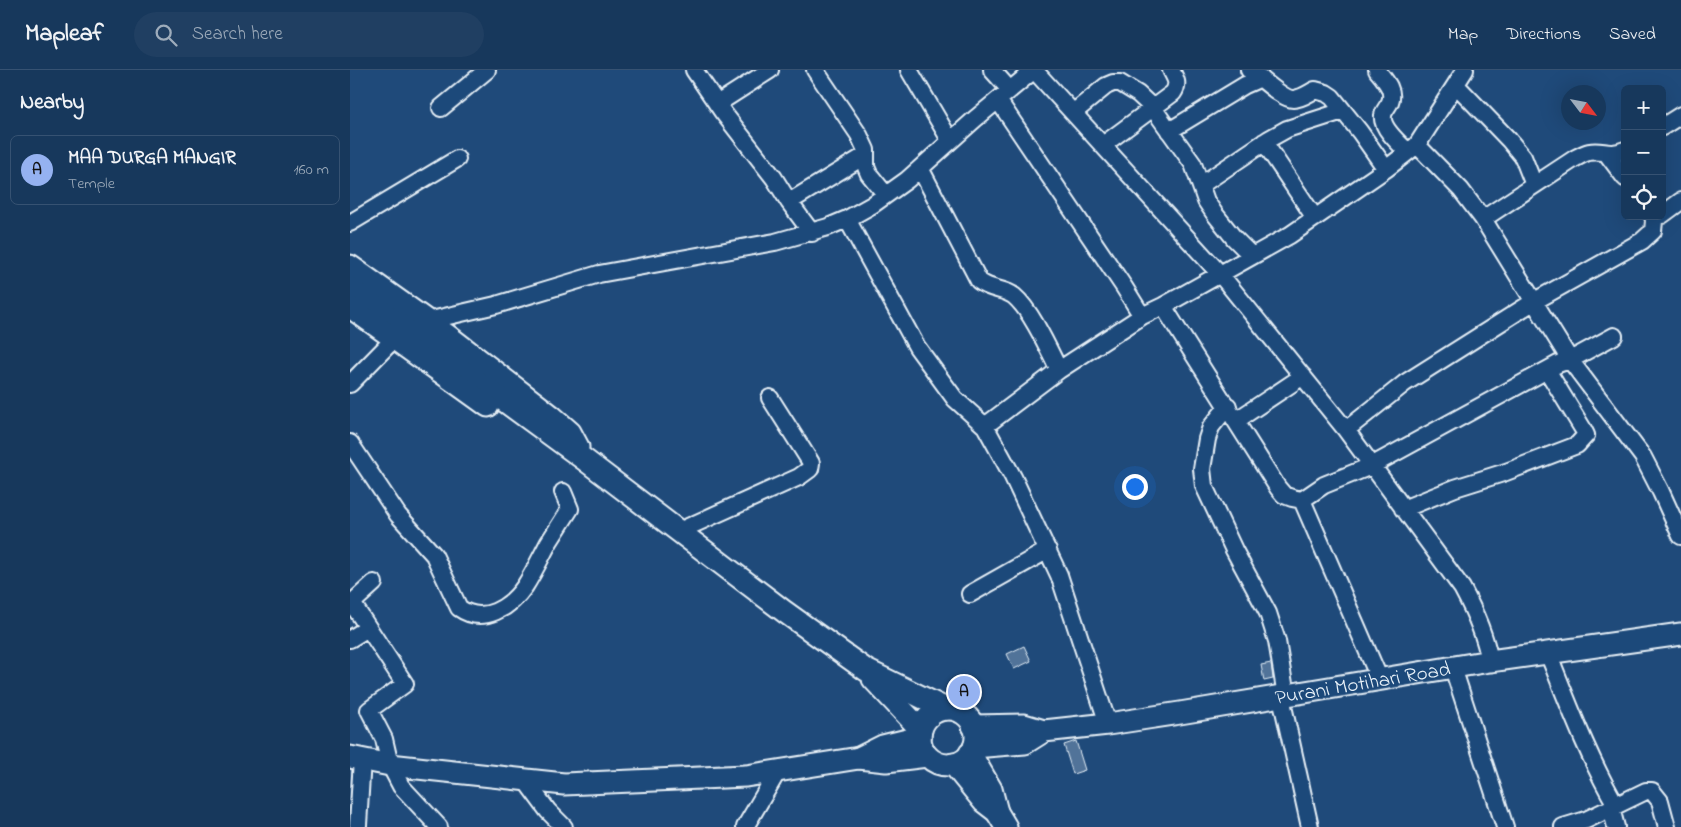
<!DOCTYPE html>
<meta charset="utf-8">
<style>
:root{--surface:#17385c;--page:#203f62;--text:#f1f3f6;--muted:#9eacbb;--line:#365272;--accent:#95b2f1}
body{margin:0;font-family:"Indie Flower",sans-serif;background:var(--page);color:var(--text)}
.controls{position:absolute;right:15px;top:15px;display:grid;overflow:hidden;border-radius:8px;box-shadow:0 5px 20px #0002}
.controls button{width:45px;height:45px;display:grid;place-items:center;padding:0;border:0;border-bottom:1px solid var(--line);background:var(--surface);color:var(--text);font:25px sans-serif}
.compass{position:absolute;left:1211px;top:15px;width:45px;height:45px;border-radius:50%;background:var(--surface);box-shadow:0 5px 20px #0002;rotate:122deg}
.you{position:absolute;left:784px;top:416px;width:18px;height:18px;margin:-12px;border:4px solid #fff;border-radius:50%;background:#1a73e8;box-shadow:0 0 0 8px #1a73e833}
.badge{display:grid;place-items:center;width:32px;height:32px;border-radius:50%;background:var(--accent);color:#111;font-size:16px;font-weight:700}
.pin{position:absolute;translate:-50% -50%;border:2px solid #fff;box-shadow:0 1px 5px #0006}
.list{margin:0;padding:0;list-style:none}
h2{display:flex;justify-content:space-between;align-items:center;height:65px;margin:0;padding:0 20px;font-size:21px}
h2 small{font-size:16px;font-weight:400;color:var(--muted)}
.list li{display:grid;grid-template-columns:32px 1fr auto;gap:15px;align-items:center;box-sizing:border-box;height:70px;margin:0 10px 10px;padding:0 10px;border:1px solid var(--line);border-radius:8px}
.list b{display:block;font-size:19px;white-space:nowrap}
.list p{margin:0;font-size:16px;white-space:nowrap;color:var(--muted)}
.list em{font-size:16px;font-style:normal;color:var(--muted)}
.icon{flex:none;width:28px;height:28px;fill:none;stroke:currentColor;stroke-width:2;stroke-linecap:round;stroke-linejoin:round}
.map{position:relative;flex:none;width:1331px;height:757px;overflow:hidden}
header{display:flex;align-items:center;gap:30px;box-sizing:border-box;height:70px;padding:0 25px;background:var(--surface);border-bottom:1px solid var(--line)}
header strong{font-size:24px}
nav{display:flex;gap:28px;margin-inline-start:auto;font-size:18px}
.search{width:350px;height:45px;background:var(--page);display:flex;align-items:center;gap:12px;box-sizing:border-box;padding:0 18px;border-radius:28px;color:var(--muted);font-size:19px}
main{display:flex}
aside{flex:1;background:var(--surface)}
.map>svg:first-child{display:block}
</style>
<header>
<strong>Mapleaf</strong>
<div class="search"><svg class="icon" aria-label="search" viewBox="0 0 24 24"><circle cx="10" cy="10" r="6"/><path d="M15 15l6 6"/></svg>Search here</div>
<nav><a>Map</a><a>Directions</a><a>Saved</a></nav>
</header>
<main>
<aside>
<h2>Nearby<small></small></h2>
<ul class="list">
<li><span class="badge">A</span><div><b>MAA DURGA MANGIR</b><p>Temple</p></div><em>160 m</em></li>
</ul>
</aside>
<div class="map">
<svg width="1331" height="757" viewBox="0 0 1331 757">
<rect width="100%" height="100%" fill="#1f4a7a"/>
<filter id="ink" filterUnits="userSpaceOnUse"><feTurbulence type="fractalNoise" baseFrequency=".02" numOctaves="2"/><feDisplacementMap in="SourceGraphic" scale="10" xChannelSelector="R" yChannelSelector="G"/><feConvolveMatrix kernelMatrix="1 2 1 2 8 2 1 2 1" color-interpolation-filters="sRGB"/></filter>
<g filter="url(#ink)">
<!-- building -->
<path fill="#517399" stroke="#e8f1f8" d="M674,576L681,591L664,599L657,584Z
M921,593L923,609L914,611L911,595Z
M726,671L735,700L723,704L714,675Z"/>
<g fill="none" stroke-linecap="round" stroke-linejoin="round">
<!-- minor casing -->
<g stroke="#e8f1f8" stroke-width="20">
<path id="minor" d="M344,0L372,41L424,108L439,132L462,163
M465,0L509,65L516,80V97L519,104L536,125
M559,0L600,70
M642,0L660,20
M684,0L870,204L996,360L1112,518C1125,542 1135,565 1140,591
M899,0C910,6 932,29 943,29C951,29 959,23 965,20L976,23L982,27L1010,62L1036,99
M1027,0C1034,9 1045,20 1040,32C1038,37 1033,41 1033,46C1031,58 1051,75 1058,82
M1106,15L1159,70L1173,87L1184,115
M648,30L774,217L792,246
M367,34L420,0
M91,38L137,0
M723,43L756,16L763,13H770L788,24L803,38L843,94L856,131L864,143L884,168L902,186
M1312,57L1331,45
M819,61L895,15L911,8
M914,72L965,148
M753,75L823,23C829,14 826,9 821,0
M1067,75L1111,120L1133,149L1220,290L1293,387L1311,422L1331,466
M1257,84L1275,108
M570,98L629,211C642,221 654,218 664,226C681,240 699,280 709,300
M851,115L919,69L937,59L993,41
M439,132L516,85
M1312,145L1331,131
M497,149L567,277L605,329L635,356L663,407L709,505L758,654
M1133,149L1224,89C1228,87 1234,83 1239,82C1253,79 1258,87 1275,80
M0,153L107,89
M813,236L928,418L934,425L942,428L952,430L974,415L1021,396L1208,294L1220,290L1264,266
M77,251L146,235L249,204L425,172L478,157L497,149L522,135L557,110L625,49L684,0
M0,314L44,269
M878,336L861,357L857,369L852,399L854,416L884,480L918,543L927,571L936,626
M887,350L953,306
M635,356L709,300L792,246L813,236L940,165L1036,99L1067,75L1115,0
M996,360L1055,313L1183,232L1292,171L1303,161L1304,151L1303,146
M0,373L48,445L84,485L109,538C133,555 160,538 175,516C184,502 191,487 199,472C206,461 213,450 220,439L213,422
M952,430L1030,610
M1053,439L1105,418L1156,402L1227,375L1236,365L1233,359L1197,300
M329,461L449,407L460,399L461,393L458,388L420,328
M24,513L2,533L55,614L19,640L34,669L40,695L51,716L89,757
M620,524L698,480
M0,569L18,558
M1198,583C1219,635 1238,687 1266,735
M1103,598L1155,757
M931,627L960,757
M175,710L198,741L214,757
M1261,738L1266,757
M8,755L12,689
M395,757L428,701
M1213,757L1236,750L1296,721H1302L1310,731L1317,757"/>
</g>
<!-- major casing -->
<g stroke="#e8f1f8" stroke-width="25">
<g id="major">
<path d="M0,196L97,265L203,347L220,362L228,377"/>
<path d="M0,218L235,390L435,542L516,600L596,639"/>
<path d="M0,237L138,336"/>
<path d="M523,609L571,660"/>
<circle cx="598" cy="667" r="28"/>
<path d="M623,656L674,655L694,661"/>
<path id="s1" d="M624,677L675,673L694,661L758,654L830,643L1140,591L1331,564"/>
<path d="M620,683L641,719L647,742"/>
<path d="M0,687L40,695L214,714L396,706L509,688L536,691L577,686"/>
<path d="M509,688L533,676L570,667"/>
<path d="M603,694L634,732L647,742L656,757"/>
</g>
</g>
<!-- minor -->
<use href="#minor" stroke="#1f4a7a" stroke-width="16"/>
<!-- major -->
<use href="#major" stroke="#1f4a7a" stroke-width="21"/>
</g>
</g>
<g text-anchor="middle" stroke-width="4" stroke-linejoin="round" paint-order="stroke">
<!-- street labels -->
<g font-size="21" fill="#e8f1f8" stroke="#1f4a7a">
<text dy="7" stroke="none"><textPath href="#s1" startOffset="396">Purani Motihari Road</textPath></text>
</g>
</g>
</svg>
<div class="controls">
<button>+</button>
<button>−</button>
<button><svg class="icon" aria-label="locate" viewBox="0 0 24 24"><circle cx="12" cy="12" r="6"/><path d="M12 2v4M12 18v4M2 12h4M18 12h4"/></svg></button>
</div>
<svg class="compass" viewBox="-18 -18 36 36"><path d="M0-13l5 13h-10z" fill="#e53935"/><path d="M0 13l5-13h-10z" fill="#9eacbb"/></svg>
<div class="you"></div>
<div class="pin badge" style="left:614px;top:622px">A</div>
</div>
</main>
